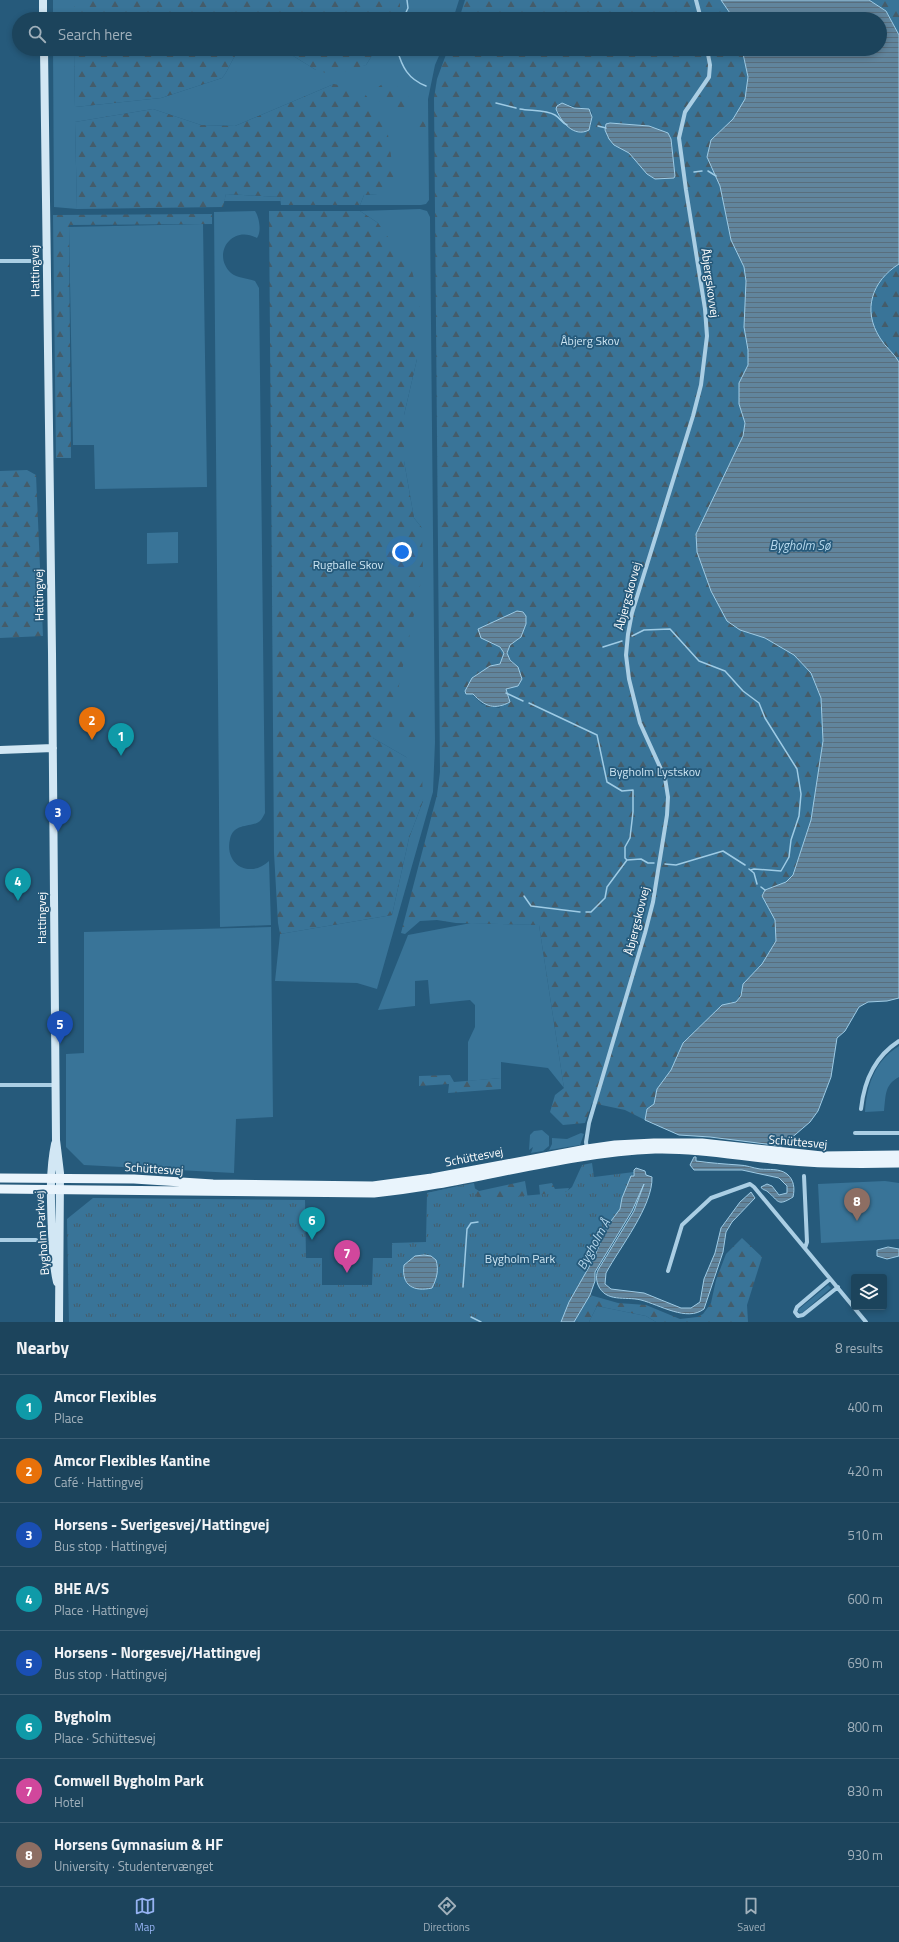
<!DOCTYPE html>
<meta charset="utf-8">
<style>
:root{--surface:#1c445c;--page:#294e65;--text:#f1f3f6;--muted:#a0b0bb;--line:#3a5c72;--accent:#95b2f1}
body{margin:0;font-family:"Titillium Web",sans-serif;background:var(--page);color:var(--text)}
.controls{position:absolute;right:12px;bottom:12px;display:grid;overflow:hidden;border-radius:4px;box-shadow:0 2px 6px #0003}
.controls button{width:36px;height:36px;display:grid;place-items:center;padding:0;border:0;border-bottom:1px solid var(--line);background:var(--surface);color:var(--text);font:20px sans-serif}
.you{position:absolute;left:402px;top:552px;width:14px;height:14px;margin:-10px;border:3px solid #fff;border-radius:50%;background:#1a73e8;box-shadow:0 0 0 6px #1a73e833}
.badge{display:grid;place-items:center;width:26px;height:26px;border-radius:50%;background:var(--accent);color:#fff;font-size:13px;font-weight:700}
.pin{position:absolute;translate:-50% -33px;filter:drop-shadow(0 1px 2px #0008)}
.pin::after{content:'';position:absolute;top:21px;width:14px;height:12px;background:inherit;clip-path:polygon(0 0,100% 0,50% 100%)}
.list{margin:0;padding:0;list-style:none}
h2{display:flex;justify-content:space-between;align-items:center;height:52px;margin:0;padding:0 16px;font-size:17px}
h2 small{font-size:13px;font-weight:400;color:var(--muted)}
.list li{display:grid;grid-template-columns:26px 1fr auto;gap:12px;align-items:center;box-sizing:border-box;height:64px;padding:0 16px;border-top:1px solid var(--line)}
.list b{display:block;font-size:15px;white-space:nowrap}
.list p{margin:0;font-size:13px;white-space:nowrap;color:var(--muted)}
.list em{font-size:13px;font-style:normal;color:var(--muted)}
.icon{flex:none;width:22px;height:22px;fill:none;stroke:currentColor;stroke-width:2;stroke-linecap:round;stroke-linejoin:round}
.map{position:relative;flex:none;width:899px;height:1322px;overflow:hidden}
.search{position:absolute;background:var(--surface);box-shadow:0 2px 6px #0003;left:12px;right:12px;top:12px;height:44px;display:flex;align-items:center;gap:10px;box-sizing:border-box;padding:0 14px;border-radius:22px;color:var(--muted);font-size:15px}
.sheet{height:564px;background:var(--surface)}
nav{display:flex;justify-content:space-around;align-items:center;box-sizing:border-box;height:56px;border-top:1px solid var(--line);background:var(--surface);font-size:11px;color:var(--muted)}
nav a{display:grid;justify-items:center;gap:2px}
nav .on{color:var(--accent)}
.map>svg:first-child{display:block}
</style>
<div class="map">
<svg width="899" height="1322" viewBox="0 0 899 1322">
<defs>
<pattern id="forest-firs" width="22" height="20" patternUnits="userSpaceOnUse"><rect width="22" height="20" fill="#397498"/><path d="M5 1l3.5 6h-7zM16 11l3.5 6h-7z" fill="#445c6a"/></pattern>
<pattern id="park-tufts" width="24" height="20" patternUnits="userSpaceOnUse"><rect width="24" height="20" fill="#397498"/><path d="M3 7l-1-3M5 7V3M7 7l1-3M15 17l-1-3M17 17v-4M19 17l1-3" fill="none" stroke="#445c6a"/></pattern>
<pattern id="water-rules" width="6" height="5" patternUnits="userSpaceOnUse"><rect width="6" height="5" fill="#61859d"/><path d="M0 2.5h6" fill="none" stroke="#596e7d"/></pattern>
</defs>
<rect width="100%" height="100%" fill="#265a7b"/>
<!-- grass -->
<path fill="#397498" d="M53,0H74V19H53Z
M400,0H459L453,19H396L400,14Z
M53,49H74L75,107L161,98L222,78C230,69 232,55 242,49H282L316,70L366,65L376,49H442L435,65L428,99L429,200L426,204L421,205H360L364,195L377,194L334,84L235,126L201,125L153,109L75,122L77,209L54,207Z
M226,194L280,197L281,201H224Z
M420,209L427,211L430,217L435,742L433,792L377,989L357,983L275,981L280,934L392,915L409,838L423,801L406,757L373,738L422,528L414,518L404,461V415L417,359L378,223L360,211Z
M255,211C259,217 262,231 257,238C232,224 211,254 231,273C237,278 247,278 255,281L259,288L265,813C264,815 262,819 260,821C252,828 234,822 230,839C224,865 250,879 269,861L271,925L220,927L214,212Z
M203,224L207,487L95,489L94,445H73L69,227Z
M178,532V563L147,564V533Z
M471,923L539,925L564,1088L548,1068L501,1062V1078L468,1081V1042L475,1027V1005L470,1000L430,1004L428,980L415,981V1006L378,1010L408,935Z
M271,927L273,1117L236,1119L234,1173L84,1165L66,1147V1054L84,1053V932Z
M899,1046V1077C884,1085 886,1096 884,1111L865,1112C867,1084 875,1061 899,1046Z
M542,1130L549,1136V1146L543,1151L531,1153L533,1147L529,1150L530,1135L534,1131Z
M581,1133L584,1134L580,1145L549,1150L552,1144V1138L567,1139Z
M885,1181L899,1183V1239L821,1243L818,1184Z
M828,1285L831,1288L802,1313L798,1312L799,1309Z
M597,1306L646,1316L656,1322H589Z"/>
<!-- forest -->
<path fill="url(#forest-firs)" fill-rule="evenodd" d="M74,0H400V14L396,19H74Z
M465,0H721L734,19H459Z
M869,0H899V35L886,11Z
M74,49H242C232,55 230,69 222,78L161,98L75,107Z
M282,49H376L366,65L333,75L316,70Z
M448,49H742L748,77L745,99L733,119L711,140L707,157L720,186L731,240L744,267L746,281L744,327L748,350V365L739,383V404L745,423L743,436L696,534L697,552L711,591L740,630L765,638L794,655L811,673L821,698L823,741L811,820L793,875L786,882L765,890L762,896L775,920L776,941L762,964L743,984L741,996L736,1002L722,1005L683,1043L671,1070L657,1089L654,1104L647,1109L645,1120L625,1110L592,1103L585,1123L563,1125L550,1112L555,1095L564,1088L539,925L456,923L437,920L420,921L405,934L401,933L437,795L440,772L434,98L437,79ZM566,104C575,108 584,106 592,112L591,126L566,125L558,114ZM670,136L675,176C642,184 646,164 623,149ZM517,611L526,624L521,637L510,645L508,649V657L518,667V686L506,689L510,699L499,708L482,704L472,694L478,673L500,664L504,653L500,647L486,640L478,629Z
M388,82C400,87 419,98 406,113L384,106L376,97C375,87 380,85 388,82Z
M334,84L361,89L386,121L394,176L385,198L377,194L364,195L360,205H281L280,197L226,194L223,207L77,209L75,122L153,109L201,125L235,126Z
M414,119L422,120C427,126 427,130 424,137L416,135L413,131Z
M269,211H360L378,223L412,271L420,301L417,359L404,415V461L414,518L422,528L423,572L392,718L373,738L406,757L422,773L423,801L409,838L392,915L280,934L278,923L274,853Z
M212,214V224L69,225L71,458H56L53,215Z
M899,264V362C894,353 885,347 880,338C862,310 872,281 899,264Z
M27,470L36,475L43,636L0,638V471Z
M408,710L416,712L419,715L417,738L412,741L400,739L399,718Z
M450,1075L454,1082L501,1078V1089L448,1093L449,1084L419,1086V1076Z
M525,1181L528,1199L427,1212V1193L468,1184L479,1191Z
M552,1183L555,1189L569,1188L566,1195L541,1204L539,1185Z
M742,1238L762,1257L747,1305L748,1322H656L646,1316L597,1306L589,1322H574L590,1295L618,1303L646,1305L680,1319L697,1317L703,1314L711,1303L716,1280L726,1254Z"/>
<!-- park -->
<path fill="url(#park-tufts)" d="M592,1163L594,1177L634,1172L622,1198L620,1209L608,1225L593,1260L570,1302L561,1322H69L67,1219L93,1198L305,1200L306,1258H322V1285H372L373,1258H392V1243L426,1242L427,1193L474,1183L477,1200L566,1192L572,1187L582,1165Z"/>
<!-- water -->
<path fill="url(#water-rules)" stroke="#9ecbe5" d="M721,0H869L886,11L899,35V264C872,281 862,310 880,338C885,347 894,353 899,362V998L887,1001L868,1002L859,1007L845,1031L837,1038L831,1077L818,1111L810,1122L782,1146L710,1137L679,1135L645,1120L647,1109L654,1104L657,1089L671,1070L683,1043L722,1005L736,1002L741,996L743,984L762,964L776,941L775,920L762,896L765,890L786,882L793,875L811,820L823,741L821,698L811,673L794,655L765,638L740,630L727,621L711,591L697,552L696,534L743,436L745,423L739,404V383L748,365V350L744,327L746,281L744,267L731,240L720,186L707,157L711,140L733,119L745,99L748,77L742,49H880V19H734Z
M562,103L574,108L589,109L592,117L589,130C574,138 561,122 556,109L557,106Z
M610,123L649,126L668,133L671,139L675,176L674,178L655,179L647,174L629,153L614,145L609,139L605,130L606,124Z
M517,611L523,612L526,616V624L521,637L510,645L507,653L510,660L518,667L522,679L518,686L506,689L510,702C495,710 485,707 473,694H466L465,691L472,678L490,666L500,664L504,653L500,647L481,638L478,629Z
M694,1157H696V1161C711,1163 724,1164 739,1165C746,1165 753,1168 760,1169C769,1170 779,1168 787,1174C794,1180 795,1188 793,1197C777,1207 779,1201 768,1192C765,1189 763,1191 761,1187L767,1184L772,1186L779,1195L787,1193V1186L779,1178L742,1170H694L690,1165Z
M636,1168L645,1171L646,1175L652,1177C653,1206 620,1247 606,1273L605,1284L611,1289L644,1293L681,1308H691L700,1302L704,1279L715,1253L721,1228L740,1202L751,1192L755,1198L732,1222L726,1232L723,1252L704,1309C687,1322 660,1305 641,1300C625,1296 606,1303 598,1285C596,1279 596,1275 598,1270L634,1211L644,1184L632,1211L595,1272V1281L590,1295L574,1322H561L569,1302L593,1260L608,1225L620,1209L622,1198L631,1176H634V1170Z
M888,1247L899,1249V1256L887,1259L877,1256V1250Z
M424,1255L431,1256L436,1260C439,1270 437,1278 432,1288C414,1292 401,1286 404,1265L415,1256Z"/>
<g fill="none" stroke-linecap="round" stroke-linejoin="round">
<!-- stream -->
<path stroke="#9ecbe5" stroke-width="1.5" d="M403,19L408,8L407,0
M397,49C402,67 408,79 426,86
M496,103L516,108
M520,109C531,111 546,110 555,115C560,118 562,123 567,125
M598,126L606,128
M708,171L716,176
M694,172L702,171
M632,636L644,630L670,629L699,661L725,671L743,691L759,703L765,718L797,769L801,794L799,816L791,840L789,857L781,871L754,869L751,870
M603,647L622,641
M506,693L523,701
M529,703L597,735L607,782L622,791L633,790V812L630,838L625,847V858L627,860L641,859L648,863H654
M665,864L676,865L723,851L745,865
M749,869L754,873L757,884
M761,887L765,890
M524,896L531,906L580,912
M586,912H591L605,898L607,887L627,860
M463,1287L467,1229L471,1223L478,1222
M471,1317L481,1322"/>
<!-- street -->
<path stroke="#aacee4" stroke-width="4" d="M696,0L701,19
M0,261H46
M0,1085H56
M861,1109C864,1081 874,1057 899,1041
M855,1133H899
M587,1149L586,1142L589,1123L645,933L653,902L667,815L668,797L665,778L640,723L629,679L626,655L628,634L632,613L693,416L701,385L707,336L705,309L686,190L679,138L685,112L709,77L710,65L707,49
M804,1176L807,1242L805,1248
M0,1240H36
M668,1271L682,1225L711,1198L750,1184L754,1187L866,1322
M830,1279L797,1307L795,1312L798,1316L803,1315L838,1287"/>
<!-- secondary -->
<path stroke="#d2e7f4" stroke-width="8" d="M43,0V19
M44,49L52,653L56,1140L60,1173L59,1322
M0,750L53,748
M55,1144C49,1173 51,1204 52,1233C53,1250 53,1266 57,1282"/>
<!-- primary -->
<path stroke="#e9f4fc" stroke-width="9" d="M0,1178L134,1179L213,1184L373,1186L432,1178L587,1149L615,1145L654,1143H702L822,1156L899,1155
M0,1189L374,1193C468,1184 560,1153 655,1149C697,1148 739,1156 781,1160C820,1164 860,1164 899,1163"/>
</g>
<g text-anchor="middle" stroke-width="3.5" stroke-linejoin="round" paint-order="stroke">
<!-- street labels -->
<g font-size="12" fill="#fff" stroke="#265a7b">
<text transform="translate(35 271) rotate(-91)" y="4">Hattingvej</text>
<text transform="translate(710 283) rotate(82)" y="4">Åbjergskovvej</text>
<text transform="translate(39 595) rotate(-91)" y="4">Hattingvej</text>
<text transform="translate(628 596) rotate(-75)" y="4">Åbjergskovvej</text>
<text transform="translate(42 918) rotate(-90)" y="4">Hattingvej</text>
<text transform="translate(637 921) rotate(-76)" y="4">Åbjergskovvej</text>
<text transform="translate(798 1142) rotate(5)" y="4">Schüttesvej</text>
<text transform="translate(474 1157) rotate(-11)" y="4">Schüttesvej</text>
<text transform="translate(154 1169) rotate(4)" y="4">Schüttesvej</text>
<text transform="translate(42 1233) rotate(-94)" y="4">Bygholm Parkvej</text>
</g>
<!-- park labels -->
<g font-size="12" fill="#cce5f3" stroke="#265a7b">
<text x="590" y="345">Åbjerg Skov</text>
<text x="348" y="569">Rugballe Skov</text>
<text x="655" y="776">Bygholm Lystskov</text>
<text x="520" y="1263">Bygholm Park</text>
</g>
<!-- water labels -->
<g font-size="13" font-style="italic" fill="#b5d7ec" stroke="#265a7b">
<text x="800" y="550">Bygholm Sø</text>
<text transform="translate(593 1244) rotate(-62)" y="5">Bygholm Å</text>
</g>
</g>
</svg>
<div class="controls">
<button><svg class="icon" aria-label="layers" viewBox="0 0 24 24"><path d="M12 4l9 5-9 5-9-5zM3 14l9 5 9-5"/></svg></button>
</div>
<div class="you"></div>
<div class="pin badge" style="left:121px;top:756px;background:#0f9aa8">1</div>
<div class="pin badge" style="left:92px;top:740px;background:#e8710a">2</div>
<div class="pin badge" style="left:58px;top:832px;background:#1a4fb4">3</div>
<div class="pin badge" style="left:18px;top:901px;background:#0f9aa8">4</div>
<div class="pin badge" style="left:60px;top:1044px;background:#1a4fb4">5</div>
<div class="pin badge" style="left:312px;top:1240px;background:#0f9aa8">6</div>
<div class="pin badge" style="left:347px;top:1273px;background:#d1479c">7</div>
<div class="pin badge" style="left:857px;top:1221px;background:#8d6e63">8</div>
<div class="search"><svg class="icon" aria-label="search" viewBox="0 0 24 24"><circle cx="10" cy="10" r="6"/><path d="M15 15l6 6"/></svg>Search here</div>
</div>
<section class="sheet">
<h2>Nearby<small>8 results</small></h2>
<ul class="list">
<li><span class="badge" style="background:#0f9aa8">1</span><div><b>Amcor Flexibles</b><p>Place</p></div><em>400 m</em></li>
<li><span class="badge" style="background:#e8710a">2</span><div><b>Amcor Flexibles Kantine</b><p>Café · Hattingvej</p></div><em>420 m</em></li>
<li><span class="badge" style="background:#1a4fb4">3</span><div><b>Horsens - Sverigesvej/Hattingvej</b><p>Bus stop · Hattingvej</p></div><em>510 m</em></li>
<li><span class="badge" style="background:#0f9aa8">4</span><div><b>BHE A/S</b><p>Place · Hattingvej</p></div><em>600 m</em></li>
<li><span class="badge" style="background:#1a4fb4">5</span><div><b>Horsens - Norgesvej/Hattingvej</b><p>Bus stop · Hattingvej</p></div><em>690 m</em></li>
<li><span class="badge" style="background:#0f9aa8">6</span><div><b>Bygholm</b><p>Place · Schüttesvej</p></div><em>800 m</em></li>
<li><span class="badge" style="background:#d1479c">7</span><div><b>Comwell Bygholm Park</b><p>Hotel</p></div><em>830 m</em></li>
<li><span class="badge" style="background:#8d6e63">8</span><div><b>Horsens Gymnasium &amp; HF</b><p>University · Studentervænget</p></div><em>930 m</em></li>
</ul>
</section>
<nav>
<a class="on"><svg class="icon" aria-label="map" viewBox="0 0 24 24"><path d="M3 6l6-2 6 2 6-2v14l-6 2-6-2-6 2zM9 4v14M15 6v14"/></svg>Map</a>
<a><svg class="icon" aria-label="directions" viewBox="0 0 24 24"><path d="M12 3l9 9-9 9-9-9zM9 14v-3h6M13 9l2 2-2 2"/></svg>Directions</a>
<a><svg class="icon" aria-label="saved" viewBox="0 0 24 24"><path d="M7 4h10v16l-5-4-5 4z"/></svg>Saved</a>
</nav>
